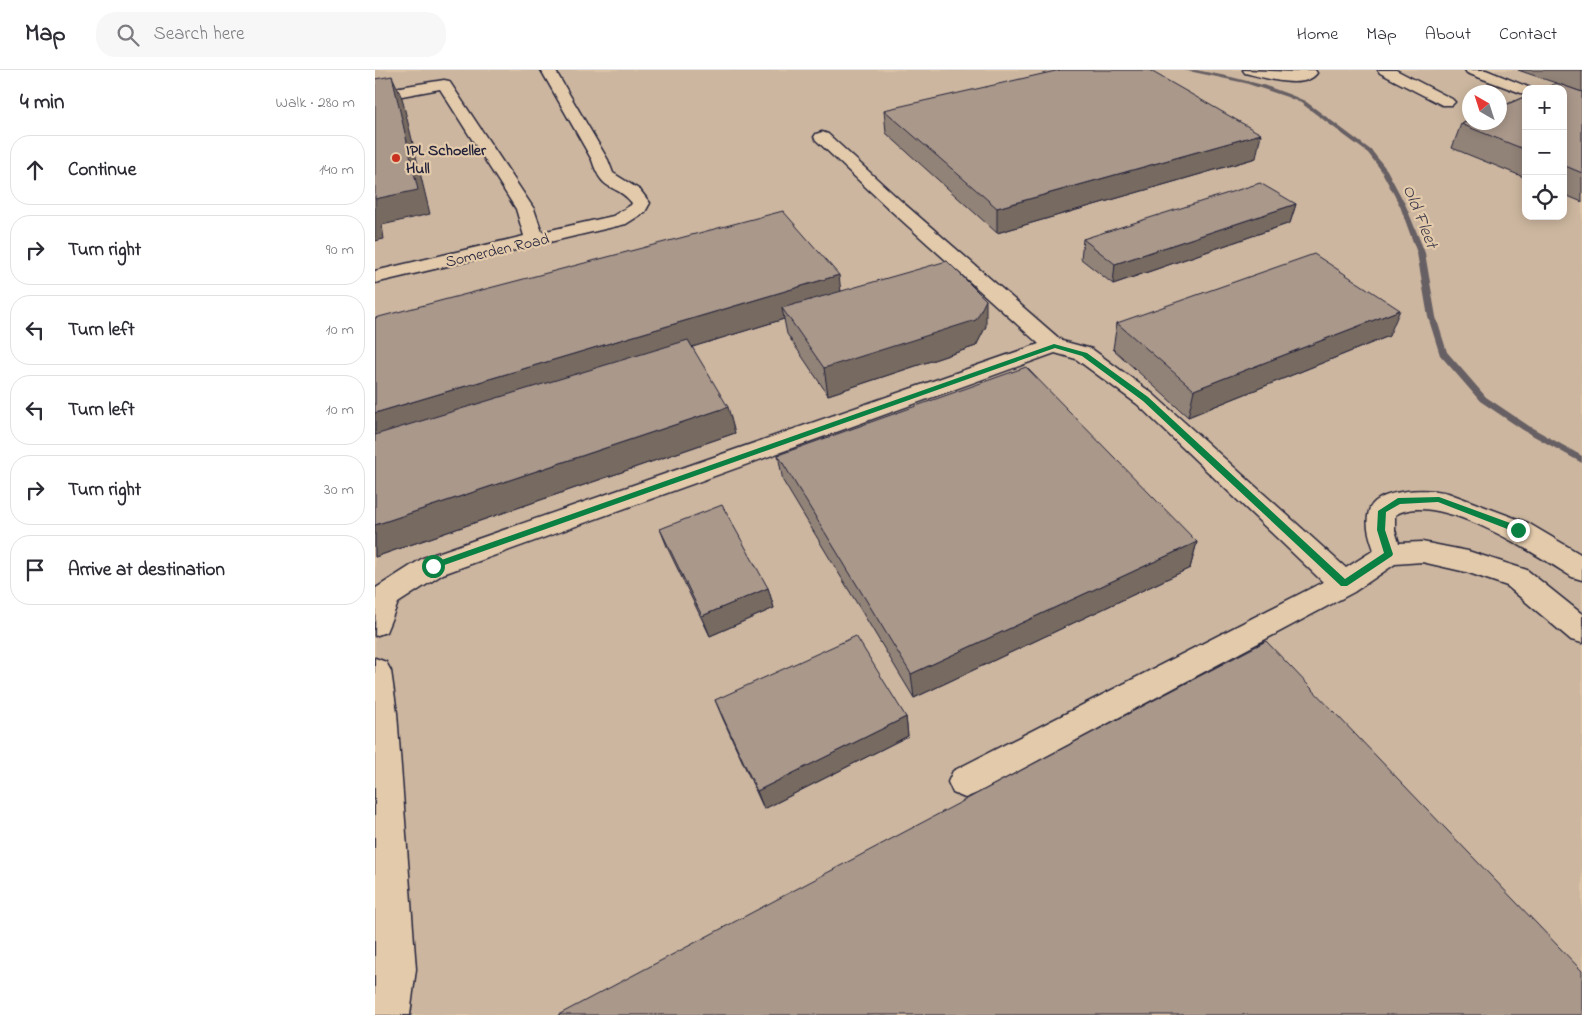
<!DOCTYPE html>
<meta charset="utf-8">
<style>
:root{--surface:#fff;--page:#f7f7f7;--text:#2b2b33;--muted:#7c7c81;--line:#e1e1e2}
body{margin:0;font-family:"Indie Flower",sans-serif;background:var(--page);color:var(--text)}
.controls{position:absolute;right:15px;top:15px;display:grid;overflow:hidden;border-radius:10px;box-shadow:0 2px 12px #0003}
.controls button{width:45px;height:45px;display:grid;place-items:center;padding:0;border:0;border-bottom:1px solid var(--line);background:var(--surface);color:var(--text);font:25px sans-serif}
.compass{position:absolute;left:1087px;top:15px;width:45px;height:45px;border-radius:50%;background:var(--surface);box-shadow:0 2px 12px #0003;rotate:321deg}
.stop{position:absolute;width:15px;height:15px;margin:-11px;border:4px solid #0b8043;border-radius:50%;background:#fff}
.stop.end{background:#0b8043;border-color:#fff;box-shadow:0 1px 5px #0008}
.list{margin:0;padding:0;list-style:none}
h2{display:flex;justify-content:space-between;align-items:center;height:65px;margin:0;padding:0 20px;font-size:21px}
h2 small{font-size:16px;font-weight:400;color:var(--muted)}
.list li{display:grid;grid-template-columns:32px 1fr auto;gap:15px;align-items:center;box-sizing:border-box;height:70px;margin:0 10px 10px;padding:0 10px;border:1px solid var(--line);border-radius:20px}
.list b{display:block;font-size:19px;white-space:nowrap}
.list em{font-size:16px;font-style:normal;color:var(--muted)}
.icon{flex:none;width:28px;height:28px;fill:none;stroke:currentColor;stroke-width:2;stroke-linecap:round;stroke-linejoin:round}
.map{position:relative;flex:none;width:1207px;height:945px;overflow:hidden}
header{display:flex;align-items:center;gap:30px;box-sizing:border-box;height:70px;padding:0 25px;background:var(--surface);border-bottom:1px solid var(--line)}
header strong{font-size:24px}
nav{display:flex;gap:28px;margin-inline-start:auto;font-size:18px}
.search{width:350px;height:45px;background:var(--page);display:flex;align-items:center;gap:12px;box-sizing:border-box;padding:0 18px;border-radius:20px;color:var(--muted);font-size:19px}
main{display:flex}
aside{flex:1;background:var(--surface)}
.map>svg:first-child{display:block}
</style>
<header>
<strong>Map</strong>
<div class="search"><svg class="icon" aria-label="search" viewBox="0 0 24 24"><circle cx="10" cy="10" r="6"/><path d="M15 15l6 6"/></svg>Search here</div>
<nav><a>Home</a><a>Map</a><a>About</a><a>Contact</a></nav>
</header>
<main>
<aside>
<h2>4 min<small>Walk · 280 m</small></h2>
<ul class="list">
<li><svg class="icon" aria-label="ahead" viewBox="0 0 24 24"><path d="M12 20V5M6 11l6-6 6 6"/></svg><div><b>Continue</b></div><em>140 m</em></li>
<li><svg class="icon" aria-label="right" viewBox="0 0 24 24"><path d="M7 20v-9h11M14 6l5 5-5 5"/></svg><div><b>Turn right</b></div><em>90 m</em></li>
<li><svg class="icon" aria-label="left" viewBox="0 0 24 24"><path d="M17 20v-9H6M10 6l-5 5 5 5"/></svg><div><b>Turn left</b></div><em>10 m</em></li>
<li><svg class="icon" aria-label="left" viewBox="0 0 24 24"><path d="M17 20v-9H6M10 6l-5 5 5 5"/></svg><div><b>Turn left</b></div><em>10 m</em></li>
<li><svg class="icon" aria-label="right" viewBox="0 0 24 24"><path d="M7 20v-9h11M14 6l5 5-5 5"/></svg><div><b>Turn right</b></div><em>30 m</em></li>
<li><svg class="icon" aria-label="arrive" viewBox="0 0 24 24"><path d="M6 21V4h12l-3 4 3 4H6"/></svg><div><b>Arrive at destination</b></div></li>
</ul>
</aside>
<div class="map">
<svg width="1207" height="945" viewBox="0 0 1207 945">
<rect width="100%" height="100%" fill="#dbc3a7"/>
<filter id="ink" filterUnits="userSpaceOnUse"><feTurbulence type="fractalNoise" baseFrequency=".02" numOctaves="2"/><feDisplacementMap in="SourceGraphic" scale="10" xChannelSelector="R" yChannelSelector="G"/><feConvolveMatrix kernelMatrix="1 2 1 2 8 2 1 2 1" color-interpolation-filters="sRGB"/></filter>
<g filter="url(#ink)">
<!-- built -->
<path fill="#ccb69f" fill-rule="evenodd" d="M0,0H1207V945H0ZM1151,19H1188V146H1151ZM1094,22H1124V52H1094Z"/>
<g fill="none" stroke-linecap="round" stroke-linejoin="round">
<!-- stream -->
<path fill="#665e63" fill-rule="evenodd" d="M809,0H821L856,7L888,15L916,25L930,31L997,81L1012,100L1031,136L1050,183L1061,247L1072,282L1111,327L1154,356L1207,386V393L1148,360L1105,331L1065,285L1053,247L1042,183L1025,136L1006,100L993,83L926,33L912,27L870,13Z"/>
<!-- minor casing -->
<g stroke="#22223b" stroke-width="3">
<path id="minor" d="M166,0H180L233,90L238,103L265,120L275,133L270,142L251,154L0,213V201L149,166L141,139L65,19L0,31V21L69,10L74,11L159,139L167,162L238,146L256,135L257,133C240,112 228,125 217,90Z
M868,0L923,2L922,0H940L942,3C929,21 887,7 870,3Z
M1003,0H1021L1077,29L1080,32L1077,35H1067L1005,3Z
M1090,0H1111L1158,19H1151V24L1146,23L1092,3Z
M447,62L453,64L526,131L687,271L717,279L778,324L971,498L999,480C995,468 990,455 994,441C1000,418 1055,418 1073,423L1153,453L1207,485V510L1197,507C1160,484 1062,419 1020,445V460L1024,473L1047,472L1093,481L1152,500L1207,544V573L1196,570L1132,516L1091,502L1047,492L1020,494L979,522L602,723L590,728L578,723L573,712L578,701L948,512L762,334L701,289L680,283L68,504L23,533L11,562L0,566L1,518L48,488L664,274L514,139L441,70L439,67L441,64Z
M0,588L11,592L16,601L22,643L41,899L35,945H0Z"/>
</g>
<!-- minor -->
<use href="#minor" fill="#e3caab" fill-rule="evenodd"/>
</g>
<!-- wall -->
<path fill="#928378" stroke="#22223b" d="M1143,0H1207V22Z
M1188,19L1207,22V132L1188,124Z
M1151,26V108L1077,78L1086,54Z
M509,40L881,88L622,163L511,63Z
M921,134L915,153L738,214L706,189L708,169Z
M466,221L611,256L601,276L453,325L412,264L409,249L317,277L360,363L0,487V248Z
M742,253L1014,266L813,347L738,279Z
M403,385L822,472L815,498L539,628L408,411Z
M285,459L393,518L399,538L335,566L293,479Z
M340,630L531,647L533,666L389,739L348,649Z"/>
<!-- shaded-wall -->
<path fill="#776a61" stroke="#22223b" d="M17,6L27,28L55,144L7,155L9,169L0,171V129Z
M886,64L881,88L622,163V138Z
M921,134L915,153L738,214L740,194Z
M464,205L467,231L407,238L409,249L0,374V343Z
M611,230V256L601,276L453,325L449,298Z
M1025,240L1014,266L813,347L819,320Z
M353,337L360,363L0,487V455Z
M822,472L815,498L539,628L536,604Z
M393,518L399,538L335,566L327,546Z
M531,647L533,666L389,739L382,721Z"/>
<!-- building -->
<path fill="#aa988b" stroke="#22223b" d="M685,0H774L886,64L622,138L509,40Z
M17,6L43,120L0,129V9Z
M1181,13L1207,22V103L1188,95V19H1168Z
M1151,26V80L1086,54L1094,51V52H1124V38Z
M885,113L921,134L740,194L708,169Z
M408,141L464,205L0,343V248Z
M939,184L1025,240L819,320L742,253Z
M572,191L611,230L601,250L449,298L407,238Z
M313,270L353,337L0,455V365Z
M651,297L822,472L536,604L403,385Z
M347,435L393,518L327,546L285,459Z
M481,566L531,647L382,721L340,630Z
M891,571L1207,901V945H183Z"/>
</g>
<!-- route -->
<path fill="#0b8043" d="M679,274L712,283L773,327L970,509L1009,483L1002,460L1003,441L1023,428L1064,427L1146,457L1147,460L1146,462H1140L1063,432L1025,434L1011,442L1010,460L1018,484L1017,486L972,516H966L768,331L707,286L680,278L61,498L58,499L54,496L55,494Z"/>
<!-- markers -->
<circle fill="#c8321e" stroke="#e3caab" stroke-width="2" cx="21" cy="88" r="5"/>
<g text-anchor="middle" stroke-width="4.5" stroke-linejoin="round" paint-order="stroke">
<!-- far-poi labels -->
<g font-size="16" font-weight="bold" fill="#22223b" stroke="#e3caab" text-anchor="start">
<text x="31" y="85">IPL Schoeller<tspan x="31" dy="18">Hull</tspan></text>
</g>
<!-- far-street labels -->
<g font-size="16" fill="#22223b" stroke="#e3caab">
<text transform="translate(122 179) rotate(-13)" y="6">Somerden Road</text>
</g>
<!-- far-water labels -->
<g font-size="18" font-style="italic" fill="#3e3b4c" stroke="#e3caab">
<text transform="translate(1046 146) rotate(68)" y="6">Old Fleet</text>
</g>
</g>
</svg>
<div class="controls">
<button>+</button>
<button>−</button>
<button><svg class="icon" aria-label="locate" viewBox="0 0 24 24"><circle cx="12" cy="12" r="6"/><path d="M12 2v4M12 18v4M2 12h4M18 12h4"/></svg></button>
</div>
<svg class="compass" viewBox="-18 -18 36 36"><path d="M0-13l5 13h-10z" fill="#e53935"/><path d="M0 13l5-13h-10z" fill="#7c7c81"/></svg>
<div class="stop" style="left:58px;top:496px"></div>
<div class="stop end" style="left:1143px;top:460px"></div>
</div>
</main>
